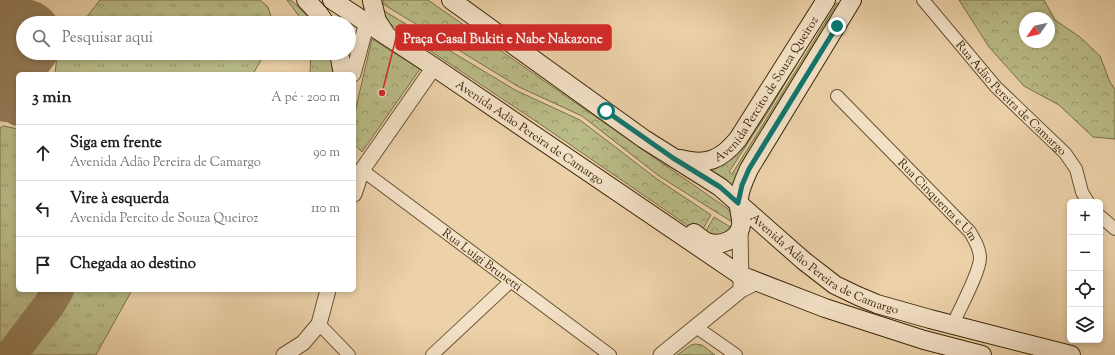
<!DOCTYPE html>
<html lang="pt">
<meta charset="utf-8">
<style>
:root{--surface:#fff;--page:#f2f2f2;--text:#202124;--muted:#757577;--line:#e0e0e0}
body{margin:0;font-family:"Sorts Mill Goudy",serif;background:var(--page);color:var(--text)}
.controls{position:absolute;right:12px;bottom:12px;display:grid;overflow:hidden;border-radius:6px;box-shadow:0 2px 6px #0003}
.controls button{width:36px;height:36px;display:grid;place-items:center;padding:0;border:0;border-bottom:1px solid var(--line);background:var(--surface);color:var(--text);font:20px sans-serif}
.compass{position:absolute;left:1019px;top:12px;width:36px;height:36px;border-radius:50%;background:var(--surface);box-shadow:0 2px 6px #0003;rotate:236deg}
.stop{position:absolute;width:12px;height:12px;margin:-9px;border:3px solid #0f766e;border-radius:50%;background:#fff}
.stop.end{background:#0f766e;border-color:#fff;box-shadow:0 1px 4px #0008}
.list{margin:0;padding:0;list-style:none}
h2{display:flex;justify-content:space-between;align-items:center;height:52px;margin:0;padding:0 16px;font-size:17px}
h2 small{font-size:13px;font-weight:400;color:var(--muted)}
.list li{display:grid;grid-template-columns:26px 1fr auto;gap:12px;align-items:center;box-sizing:border-box;height:56px;padding:0 16px;border-top:1px solid var(--line)}
.list b{display:block;font-size:15px;white-space:nowrap}
.list p{margin:0;font-size:13px;white-space:nowrap;color:var(--muted)}
.list em{font-size:13px;font-style:normal;color:var(--muted)}
.icon{flex:none;width:22px;height:22px;fill:none;stroke:currentColor;stroke-width:2;stroke-linecap:round;stroke-linejoin:round}
.map{position:relative;flex:none;width:1115px;height:355px;overflow:hidden}
.search{position:absolute;background:var(--surface);box-shadow:0 2px 6px #0003;left:16px;top:16px;width:340px;height:44px;display:flex;align-items:center;gap:10px;box-sizing:border-box;padding:0 14px;border-radius:22px;color:var(--muted);font-size:15px}
.panel{position:absolute;background:var(--surface);box-shadow:0 2px 6px #0003;left:16px;top:72px;width:340px;height:220px;border-radius:6px}
.map>svg:first-child{display:block}
</style>
<div class="map">
<svg width="1115" height="355" viewBox="0 0 1115 355">
<defs>
<pattern id="grass-tufts" width="24" height="20" patternUnits="userSpaceOnUse"><rect width="24" height="20" fill="#b9bb87"/><path d="M3 7l-1-3M5 7V3M7 7l1-3M15 17l-1-3M17 17v-4M19 17l1-3" fill="none" stroke="#98986c"/></pattern>
<pattern id="forest-crowns" width="20" height="18" patternUnits="userSpaceOnUse"><rect width="20" height="18" fill="#b9bb87"/><path d="M2 6a3 3 0 1 1 6 0M12 15a3 3 0 1 1 6 0" fill="none" stroke="#98986c"/></pattern>
</defs>
<rect width="100%" height="100%" fill="#ecd1a9"/>
<filter id="stains"><feTurbulence type="fractalNoise" baseFrequency=".005" numOctaves="4"/><feColorMatrix values="0 0 0 0 .2 0 0 0 0 .09 0 0 0 0 .02 0 0 0 .5 -.17"/></filter>
<radialGradient id="worn" r=".72"><stop offset=".6" stop-color="#630" stop-opacity="0"/><stop offset="1" stop-color="#630" stop-opacity=".3"/></radialGradient>
<!-- grass -->
<path fill="url(#grass-tufts)" stroke="#7a7147" d="M100,0H260L268,7L273,23H82Z
M59,53H265L253,74H55L57,56Z
M3,126L18,129V290H44L0,348V128Z
M73,290H132L96,355H28L63,309Z
M695,344L702,345L715,355H677L691,345Z"/>
<!-- forest -->
<path fill="url(#forest-crowns)" stroke="#7a7147" fill-rule="evenodd" d="M287,0H291L315,23H304Z
M383,0H428L728,209L733,217L732,222L659,176L582,116L519,87L383,4Z
M959,0H1044L1055,20L1080,37L1100,56L1110,82L1115,89V139L1093,137L1059,105L1024,86L989,47ZM1025,18H1049V42H1025Z
M834,2L768,112L729,172L732,174L765,121L837,3L839,4L733,183L731,186L707,170C722,164 731,160 742,148Z
M381,9L515,90L580,120L657,179L711,215L700,234L540,124L387,22Z
M372,39L420,69L362,152L354,144V116Z
M311,53H330L334,74H310Z
M714,217L732,228L726,237L703,236Z"/>
<g fill="none" stroke-linecap="round" stroke-linejoin="round">
<!-- taxiway -->
<path stroke="#947c58" stroke-width="32" d="M0,4C12,24 6,46 2,68
M0,105L14,107L18,110
M11,355L49,305L58,290"/>
<!-- runway -->
<path stroke="#947c58" stroke-width="80" d="M0,70L23,39"/>
<!-- minor casing -->
<g stroke="#685230" stroke-width="14">
<g id="minor">
<path id="s1" d="M923,0L996,87L1065,153L1076,169L1082,192L1088,202"/>
<path id="s2" d="M837,96L970,232C974,239 980,248 980,258C980,272 959,310 953,324"/>
<path id="s3" d="M362,170L610,355"/>
<path d="M1100,216L1115,229"/>
<path d="M319,324L349,355"/>
<path d="M696,327L736,355"/>
<path d="M432,355L511,281"/>
</g>
</g>
<!-- tertiary casing -->
<g stroke="#685230" stroke-width="17">
<path id="tertiary" d="M353,74L367,22
M354,194L362,170L434,67
M740,231L741,285
M284,355L303,343L319,324L328,290
M661,355L741,290L755,283L764,284"/>
</g>
<!-- secondary casing -->
<g stroke="#3c2707" stroke-width="20">
<g id="secondary">
<path d="M306,0L319,14L325,23"/>
<path id="s4" d="M332,0L434,67L740,275L825,308L924,340L982,355"/>
<path id="s5" d="M451,0L644,139L720,187L804,261L835,285L858,296L877,304L930,319L1071,355"/>
<path d="M372,1L377,21L385,33"/>
<path d="M339,53L343,74"/>
<path id="s6" d="M680,159C706,166 721,160 738,139L826,0"/>
<path d="M694,233C698,236 702,240 707,242C720,247 739,240 741,225C742,216 737,207 739,198C740,188 745,178 749,169L852,0"/>
</g>
</g>
<!-- minor -->
<use href="#minor" stroke="#f3e1c7" stroke-width="12"/>
<!-- tertiary -->
<use href="#tertiary" stroke="#f3e1c7" stroke-width="15"/>
<!-- secondary -->
<use href="#secondary" stroke="#f3e1c7" stroke-width="18"/>
</g>
<g fill="none" stroke-linecap="round" stroke-linejoin="round">
<!-- route -->
<path stroke="#0f766e" stroke-width="5" d="M606,111L673,158L720,187L738,203L742,185L749,169L837,26"/>
</g>
<g text-anchor="middle" stroke-width="3" stroke-linejoin="round" paint-order="stroke">
<!-- street labels -->
<g font-size="12" fill="#3c2707" stroke="#f3e1c7">
<text dy="4" stroke="none"><textPath href="#s6" startOffset="123">Avenida Percito de Souza Queiroz</textPath></text>
<text dy="4" stroke="none"><textPath href="#s1" startOffset="132">Rua Adão Pereira de Camargo</textPath></text>
<text dy="4" stroke="none"><textPath href="#s4" startOffset="238">Avenida Adão Pereira de Camargo</textPath></text>
<text dy="4" stroke="none"><textPath href="#s2" startOffset="145">Rua Cinquenta e Um</textPath></text>
<text dy="4" stroke="none"><textPath href="#s3" startOffset="150">Rua Luigi Brunetti</textPath></text>
<text dy="4" stroke="none"><textPath href="#s5" startOffset="459">Avenida Adão Pereira de Camargo</textPath></text>
</g>
</g>
<!-- callouts -->
<path fill="none" stroke="#d62828" stroke-width="1.5" d="M382 93L396 38"/>
<circle fill="#d62828" stroke="#f3e1c7" stroke-width="1.5" cx="382" cy="93" r="4"/>
<rect fill="#d62828" stroke="#d62828" stroke-width="1.5" x="396" y="25" width="215" height="25" rx="4"/>
<g font-size="13" text-anchor="middle" font-weight="bold" fill="#fff">
<text x="503" y="43">Praça Casal Bukiti e Nabe Nakazone</text>
</g>
<rect width="100%" height="100%" filter="url(#stains)"/>
<rect width="100%" height="100%" fill="url(#worn)"/>
</svg>
<div class="controls">
<button>+</button>
<button>−</button>
<button><svg class="icon" aria-label="locate" viewBox="0 0 24 24"><circle cx="12" cy="12" r="6"/><path d="M12 2v4M12 18v4M2 12h4M18 12h4"/></svg></button>
<button><svg class="icon" aria-label="layers" viewBox="0 0 24 24"><path d="M12 4l9 5-9 5-9-5zM3 14l9 5 9-5"/></svg></button>
</div>
<svg class="compass" viewBox="-18 -18 36 36"><path d="M0-13l5 13h-10z" fill="#e53935"/><path d="M0 13l5-13h-10z" fill="#757577"/></svg>
<div class="stop" style="left:606px;top:111px"></div>
<div class="stop end" style="left:837px;top:26px"></div>
<div class="search"><svg class="icon" aria-label="search" viewBox="0 0 24 24"><circle cx="10" cy="10" r="6"/><path d="M15 15l6 6"/></svg>Pesquisar aqui</div>
<section class="panel">
<h2>3 min<small>A pé · 200 m</small></h2>
<ul class="list">
<li><svg class="icon" aria-label="ahead" viewBox="0 0 24 24"><path d="M12 20V5M6 11l6-6 6 6"/></svg><div><b>Siga em frente</b><p>Avenida Adão Pereira de Camargo</p></div><em>90 m</em></li>
<li><svg class="icon" aria-label="left" viewBox="0 0 24 24"><path d="M17 20v-9H6M10 6l-5 5 5 5"/></svg><div><b>Vire à esquerda</b><p>Avenida Percito de Souza Queiroz</p></div><em>110 m</em></li>
<li><svg class="icon" aria-label="arrive" viewBox="0 0 24 24"><path d="M6 21V4h12l-3 4 3 4H6"/></svg><div><b>Chegada ao destino</b></div></li>
</ul>
</section>
</div>
